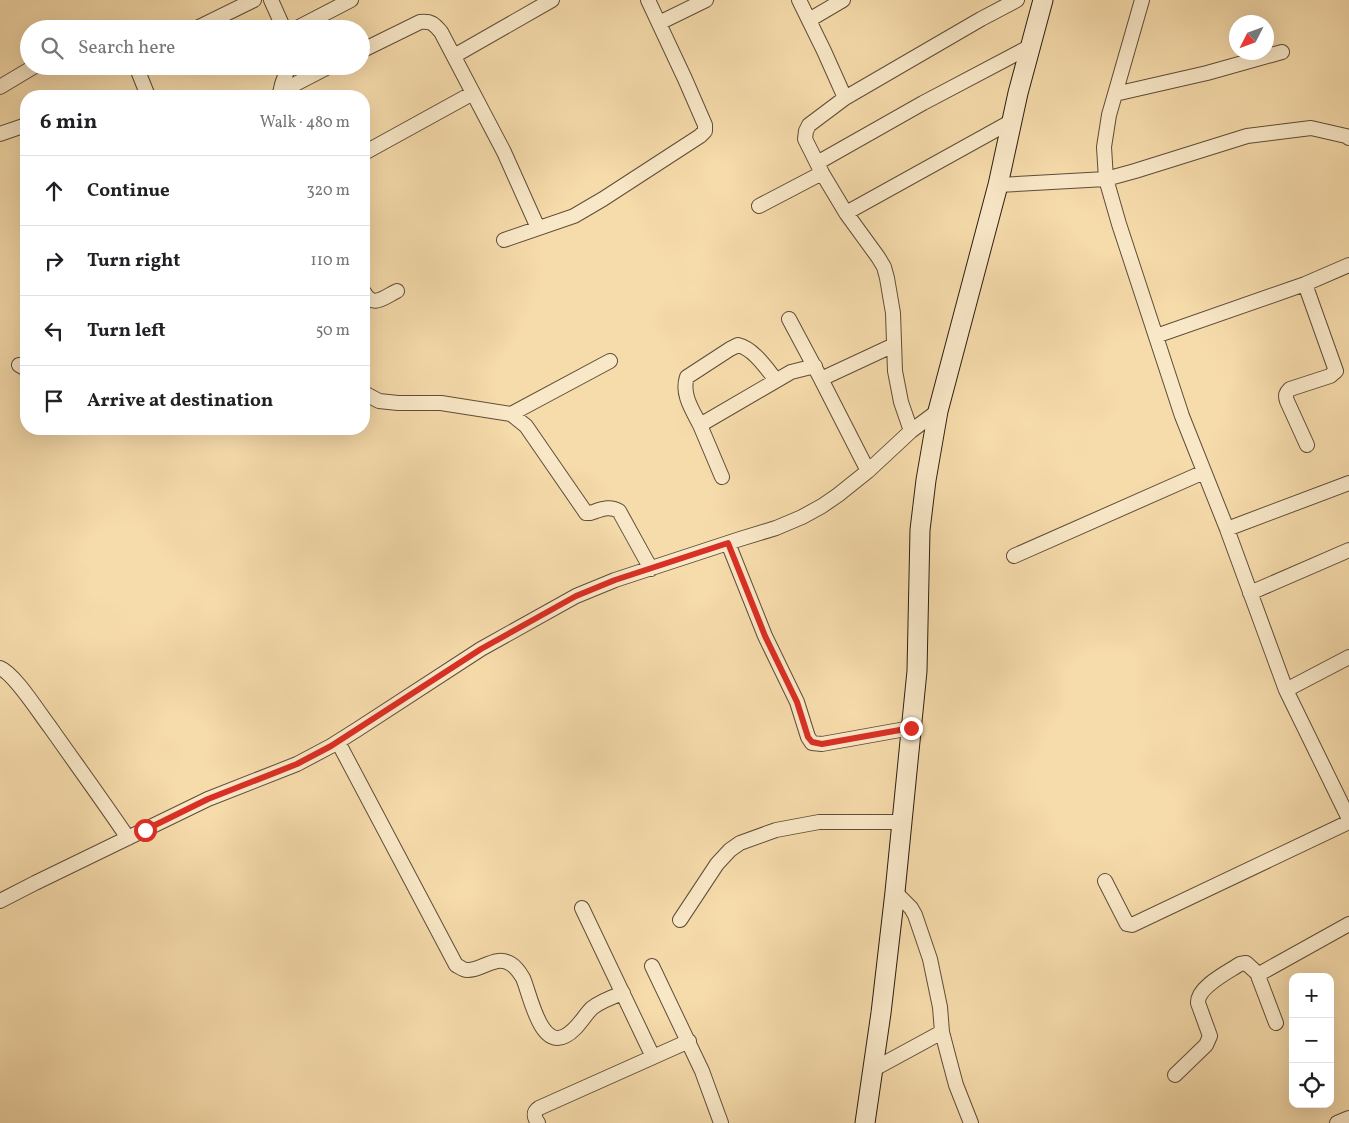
<!DOCTYPE html>
<meta charset="utf-8">
<style>
:root{--surface:#fff;--page:#f2f2f2;--text:#202124;--muted:#757577;--line:#e0e0e0}
body{margin:0;font-family:Vollkorn,serif;background:var(--page);color:var(--text)}
.controls{position:absolute;right:15px;bottom:15px;display:grid;overflow:hidden;border-radius:10px;box-shadow:0 5px 20px #0002}
.controls button{width:45px;height:45px;display:grid;place-items:center;padding:0;border:0;border-bottom:1px solid var(--line);background:var(--surface);color:var(--text);font:25px sans-serif}
.compass{position:absolute;left:1229px;top:15px;width:45px;height:45px;border-radius:50%;background:var(--surface);box-shadow:0 5px 20px #0002;rotate:228deg}
.stop{position:absolute;width:15px;height:15px;margin:-11px;border:4px solid #d93025;border-radius:50%;background:#fff}
.stop.end{background:#d93025;border-color:#fff;box-shadow:0 1px 5px #0008}
.list{margin:0;padding:0;list-style:none}
h2{display:flex;justify-content:space-between;align-items:center;height:65px;margin:0;padding:0 20px;font-size:21px}
h2 small{font-size:16px;font-weight:400;color:var(--muted)}
.list li{display:grid;grid-template-columns:32px 1fr auto;gap:15px;align-items:center;box-sizing:border-box;height:70px;padding:0 20px;border-top:1px solid var(--line)}
.list b{display:block;font-size:19px;white-space:nowrap}
.list em{font-size:16px;font-style:normal;color:var(--muted)}
.icon{flex:none;width:28px;height:28px;fill:none;stroke:currentColor;stroke-width:2;stroke-linecap:round;stroke-linejoin:round}
.map{position:relative;flex:none;width:1349px;height:1123px;overflow:hidden}
.search{position:absolute;background:var(--surface);box-shadow:0 5px 20px #0002;left:20px;top:20px;width:350px;height:55px;display:flex;align-items:center;gap:12px;box-sizing:border-box;padding:0 18px;border-radius:28px;color:var(--muted);font-size:19px}
.panel{position:absolute;background:var(--surface);box-shadow:0 5px 20px #0002;left:20px;top:90px;width:350px;height:345px;border-radius:20px}
.map>svg:first-child{display:block}
</style>
<div class="map">
<svg width="1349" height="1123" viewBox="0 0 1349 1123">
<rect width="100%" height="100%" fill="#f6dbab"/>
<filter id="stains"><feTurbulence type="fractalNoise" baseFrequency=".004" numOctaves="4"/><feColorMatrix values="0 0 0 0 .2 0 0 0 0 .09 0 0 0 0 .02 0 0 0 .5 -.17"/></filter>
<radialGradient id="worn" r=".72"><stop offset=".6" stop-color="#630" stop-opacity="0"/><stop offset="1" stop-color="#630" stop-opacity=".3"/></radialGradient>
<g fill="none" stroke-linecap="round" stroke-linejoin="round">
<!-- street casing -->
<g stroke="#5e4d38" stroke-width="16">
<path id="street" d="M271,0L284,29
M799,0L824,51L845,98L809,125L806,131L805,139L822,173L846,213L878,257L884,267L887,278L893,313L895,371L901,402L911,431
M1142,0L1109,115L1104,147L1106,179L1119,224L1182,416L1227,529L1286,690L1349,819
M809,20L843,0
M659,23L706,0
M195,29L254,0
M295,29L351,0
M361,51L420,22C432,21 434,24 441,32L504,152L538,228
M454,56L552,0
M136,66L148,96
M0,87L35,66
M280,92L330,66
M1115,94L1207,73L1282,52
M281,96C279,87 286,75 289,66
M845,98L981,19L1017,0
M0,134L26,125
M364,153L473,93
M817,163L923,103L1031,46
M998,185L1106,179L1135,171L1247,136L1311,128L1346,136L1349,138
M759,206L822,173
M846,213L1012,121
M504,240L574,216L603,199L700,136L705,131V125L685,79L648,0
M1305,284L1336,371L1330,376L1290,389C1286,393 1285,395 1287,401L1307,445
M364,292C373,309 384,297 397,291
M789,319L821,379L894,345
M1156,336L1305,284L1349,265
M19,365L26,369
M821,379L868,471
M364,393L379,401L398,403H441L511,414L526,426L584,510L586,513H590C600,510 609,505 619,511L651,569
M511,414L610,361
M700,425C693,411 681,394 687,377L730,349L738,345C754,349 766,368 776,380
M722,477L700,425L791,372L815,366
M1227,529L1349,483
M728,543L765,636L797,702L808,737L812,743L822,744L911,728
M1014,556L1204,472
M1250,593L1349,550
M0,668C15,674 39,713 50,727C76,764 103,801 128,838
M1286,690L1349,657
M338,742L456,965C460,967 463,970 467,970C482,971 495,954 511,964C516,967 520,973 523,978C530,994 540,1049 565,1036C577,1030 583,1017 592,1008C601,1001 612,997 623,993
M1105,881L1127,924L1132,925L1349,822
M895,892L911,908L915,915L930,959L940,1007L942,1032L948,1055L956,1085L971,1123
M0,901L35,883L208,799L297,764L331,746L358,729L481,649L576,596L615,580L740,539L776,528L802,517L822,506L838,495L868,471L911,431L938,411
M582,908L653,1057
M680,920L717,864L730,850L740,843L776,830L819,822H901
M652,966L702,1071L721,1123
M1257,973L1276,1023
M874,1069L942,1032
M1175,1075L1206,1045L1210,1036L1198,1003C1197,987 1228,972 1240,964L1246,963L1257,973H1261L1349,924
M538,1123C534,1117 533,1112 539,1108L689,1041
M1337,1123L1349,1118"/>
</g>
<!-- secondary casing -->
<g stroke="#2b1e12" stroke-width="21">
<path id="secondary" d="M865,1123L881,1013L895,892L917,671L920,530L926,480L938,411L998,185L1018,93L1043,0"/>
</g>
<!-- street -->
<use href="#street" stroke="#f9e8c8" stroke-width="14"/>
<!-- secondary -->
<use href="#secondary" stroke="#f9e8c8" stroke-width="19"/>
</g>
<g fill="none" stroke-linecap="round" stroke-linejoin="round">
<!-- route -->
<path stroke="#d93025" stroke-width="6" d="M145,830L208,799L297,764L331,746L481,649L576,596L615,580L728,543L765,636L797,702L808,737L812,742L822,744L911,728"/>
</g>
<rect width="100%" height="100%" filter="url(#stains)"/>
<rect width="100%" height="100%" fill="url(#worn)"/>
</svg>
<div class="controls">
<button>+</button>
<button>−</button>
<button><svg class="icon" aria-label="locate" viewBox="0 0 24 24"><circle cx="12" cy="12" r="6"/><path d="M12 2v4M12 18v4M2 12h4M18 12h4"/></svg></button>
</div>
<svg class="compass" viewBox="-18 -18 36 36"><path d="M0-13l5 13h-10z" fill="#e53935"/><path d="M0 13l5-13h-10z" fill="#757577"/></svg>
<div class="stop" style="left:145px;top:830px"></div>
<div class="stop end" style="left:911px;top:728px"></div>
<div class="search"><svg class="icon" aria-label="search" viewBox="0 0 24 24"><circle cx="10" cy="10" r="6"/><path d="M15 15l6 6"/></svg>Search here</div>
<section class="panel">
<h2>6 min<small>Walk · 480 m</small></h2>
<ul class="list">
<li><svg class="icon" aria-label="ahead" viewBox="0 0 24 24"><path d="M12 20V5M6 11l6-6 6 6"/></svg><div><b>Continue</b></div><em>320 m</em></li>
<li><svg class="icon" aria-label="right" viewBox="0 0 24 24"><path d="M7 20v-9h11M14 6l5 5-5 5"/></svg><div><b>Turn right</b></div><em>110 m</em></li>
<li><svg class="icon" aria-label="left" viewBox="0 0 24 24"><path d="M17 20v-9H6M10 6l-5 5 5 5"/></svg><div><b>Turn left</b></div><em>50 m</em></li>
<li><svg class="icon" aria-label="arrive" viewBox="0 0 24 24"><path d="M6 21V4h12l-3 4 3 4H6"/></svg><div><b>Arrive at destination</b></div></li>
</ul>
</section>
</div>
